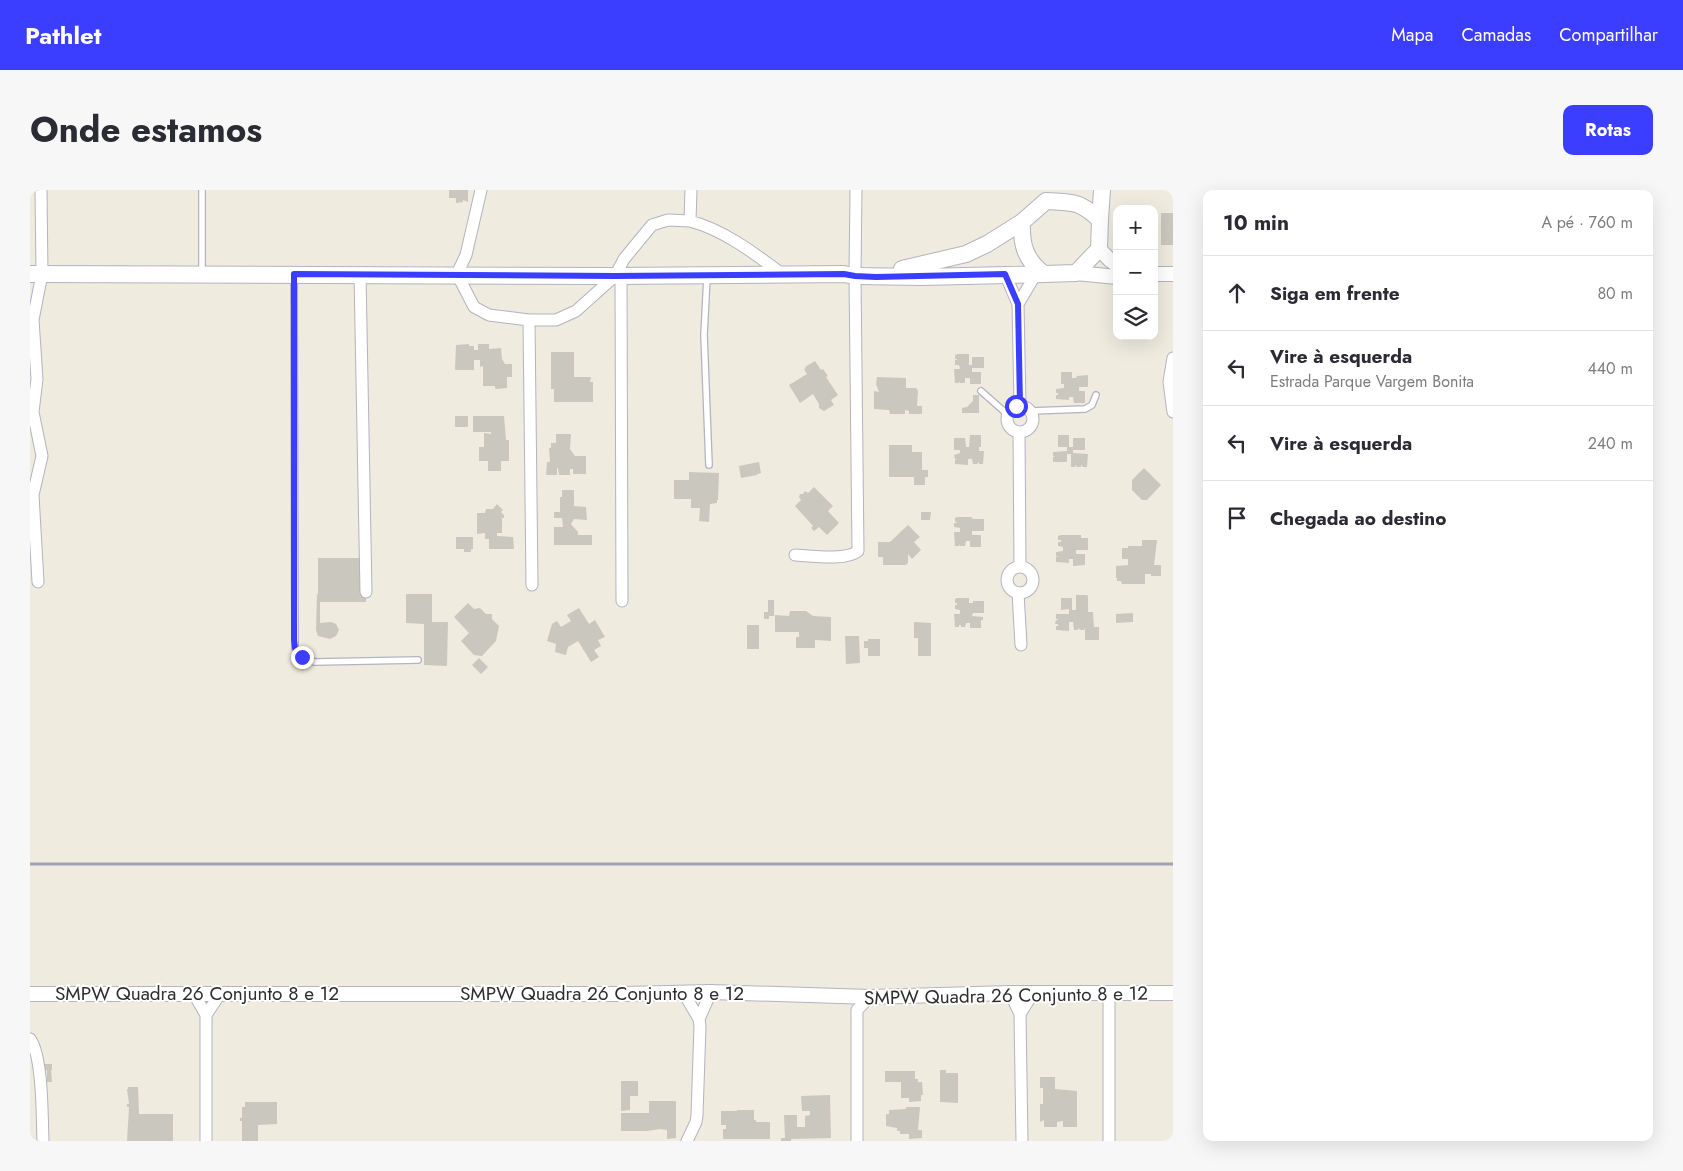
<!DOCTYPE html>
<html lang="pt">
<meta charset="utf-8">
<style>
:root{--surface:#fff;--page:#f7f7f7;--text:#2b2b33;--muted:#7c7c81;--line:#e1e1e2;--accent:#3b3eff}
body{margin:0;font-family:Jost,sans-serif;background:var(--page);color:var(--text)}
.controls{position:absolute;right:15px;top:15px;display:grid;overflow:hidden;border-radius:10px;box-shadow:0 5px 20px #0002}
.controls button{width:45px;height:45px;display:grid;place-items:center;padding:0;border:0;border-bottom:1px solid var(--line);background:var(--surface);color:var(--text);font:25px sans-serif}
.stop{position:absolute;width:15px;height:15px;margin:-11px;border:4px solid #3b3eff;border-radius:50%;background:#fff}
.stop.end{background:#3b3eff;border-color:#fff;box-shadow:0 1px 5px #0008}
.list{margin:0;padding:0;list-style:none}
h2{display:flex;justify-content:space-between;align-items:center;height:65px;margin:0;padding:0 20px;font-size:21px}
h2 small{font-size:16px;font-weight:400;color:var(--muted)}
.list li{display:grid;grid-template-columns:32px 1fr auto;gap:15px;align-items:center;box-sizing:border-box;height:75px;padding:0 20px;border-top:1px solid var(--line)}
.list b{display:block;font-size:19px;white-space:nowrap}
.list p{margin:0;font-size:16px;white-space:nowrap;color:var(--muted)}
.list em{font-size:16px;font-style:normal;color:var(--muted)}
.icon{flex:none;width:28px;height:28px;fill:none;stroke:currentColor;stroke-width:2;stroke-linecap:round;stroke-linejoin:round}
.map{position:relative;flex:none;width:1143px;height:951px;overflow:hidden;border-radius:10px}
header{display:flex;align-items:center;gap:30px;box-sizing:border-box;height:70px;padding:0 25px;background:var(--accent);color:#fff}
header strong{font-size:24px}
nav{display:flex;gap:28px;margin-inline-start:auto;font-size:18px}
.intro{display:flex;align-items:center;justify-content:space-between;box-sizing:border-box;height:120px;padding:0 30px}
h1{margin:0;font-size:35px}
.button{padding:12px 22px;border-radius:10px;background:var(--accent);color:#fff;font-size:18px;font-weight:700}
main{display:flex;gap:30px;padding:0 30px}
aside{flex:1;background:var(--surface);border-radius:10px;box-shadow:0 5px 20px #0002}
.map>svg:first-child{display:block}
</style>
<header>
<strong>Pathlet</strong>
<nav><a>Mapa</a><a>Camadas</a><a>Compartilhar</a></nav>
</header>
<div class="intro"><h1>Onde estamos</h1><a class="button">Rotas</a></div>
<main>
<div class="map">
<svg width="1143" height="951" viewBox="0 0 1143 951">
<rect width="100%" height="100%" fill="#efebdf"/>
<!-- building -->
<path fill="#cac7be" d="M419,0H438V12L433,10V12L426,13V8H419Z
M1131,23H1143V55H1131Z
M439,154V156H444V160H448V154H459V159L471,158L472,169L475,174H482V187H477V198L466,199L465,198V196H453V176L450,177V170H444V180H425L426,155Z
M521,162H544V187H561L560,192H563V212H524V199H521Z
M927,164H939V175H942V167H954V178H942V182H951V194H940V188H935V193H930L929,191V193H925L924,179H930L929,175H925V170H927V169H925V165Z
M785,171L791,180L793,179L798,186L796,187L808,205L801,210L804,215L794,221L789,218V214L783,204L770,213L759,195L777,184L774,179L776,178L775,177Z
M1031,182H1042V188H1046L1047,186L1058,185V197H1049V201H1055V213H1044L1043,207H1039V210L1026,209V205H1028V203H1026V199L1034,198V194H1031Z
M847,187L876,188V198H886L888,201L887,216H892V224H879V221L875,220V224H860L859,220L844,219V201L849,202L846,194Z
M943,205H949V223H932V218L937,217L943,211Z
M425,226H438V237H425Z
M443,226H474L476,250H479V271H471V281H458V271H449V257H454V243L461,244V242H443Z
M526,244H541L540,259L545,266H556V284H543V279H540V285H529L528,278H527V285H516L517,272H520L519,258H521V253H526Z
M940,245H951V257H949V261H954L953,274H949V272L947,274H943L942,269H938V275L925,274V270L927,269H925L924,265L930,263V260H924V248H935L936,257H939Z
M1028,245H1039V257H1043V248H1055V260H1043V263L1058,264L1057,277H1053L1051,275V277H1047L1045,275V277H1041V264H1037V272H1023V267H1025L1023,266V262L1037,261V257H1028Z
M859,255H882V262H892V280H898V287H895V295H884V287H859Z
M729,272L731,283L727,284V285L711,288L709,276Z
M1114,278L1131,295L1117,310H1112L1102,300V290Z
M659,282L689,283L688,310H687V313L680,314L679,332L669,331L670,318H661V309H644V290H659Z
M784,297L803,316L798,321L809,333L797,345L789,337L784,341L781,338L783,336L765,316L771,310L769,307L770,304H773L775,301L778,303Z
M532,300H544V316L556,317L557,330L544,329L541,334L548,342V345H562V355H524V337H533L532,328H524V322H530V307H532Z
M467,314L473,320L471,322L474,325V328H472V343H467V346L483,347L484,359H459V349H455V343L447,344V323H455L456,319H463Z
M891,322H901L900,330H891Z
M927,327H941L943,329H954V341H942V345H951V357H940V351H936L935,356H930V354L929,356H925L924,342H930V338L924,337V333H927L925,331V328Z
M878,335L890,347L884,352L891,360L882,369L878,364V373L876,375H853V367H848V352H860Z
M1031,345H1051V348H1058V360H1046V364H1055V375L1043,376V369H1039V373L1026,372V367H1028L1026,366V362L1033,361V357L1028,356V352H1031V350H1028V346Z
M426,347H443V359H441V362H434V359H426Z
M1112,350H1127L1124,375H1131V386H1121V384H1115V394H1092L1091,391H1087V388H1086V376L1098,375V369H1092V358H1098V356H1112Z
M288,368H336V412H290V433L301,432L306,434L309,440L306,446L300,449L288,446L286,440L287,404H288Z
M376,404H402V432H418L417,476L394,475V434L376,433Z
M1046,405H1057L1058,406V422H1063L1064,437H1069V450H1055V438L1054,440H1050L1048,438V440H1044L1043,432H1039V441L1026,440V436H1028V434H1025L1026,430H1028V429H1026V424H1039V419L1031,420V408H1042V420H1046Z
M927,408H939V413H943V411H954V423H943L942,426L953,427V430H951V438H940V433H936L935,437H931V435H929V437H925L924,424H930V420L925,419V415H927V413H925V409Z
M738,410H744V426H739V429H734V422H738Z
M438,413L444,419L450,418L456,424H462V429L469,436L466,451L452,466L444,465L431,451L439,443L424,427Z
M549,418L559,434L565,430L575,447L568,450L571,456L564,460L569,467L561,472L548,451L538,457L536,465L525,462L526,454L517,451L522,434L527,431L531,437L541,431L537,425Z
M760,421H776L783,426L801,427V451L785,450V458H766V447H769V442H745V425L759,426Z
M1103,423V432L1086,433V424Z
M884,432L901,433V466H888V448H884Z
M717,435H729V459H717Z
M815,446H829L830,473L816,474Z
M838,449H850V466H838V458H834V451H838Z
M449,468L458,477L451,484L442,475Z
M7,874H22V880H21L22,892H17V880H7Z
M910,880H916V883H928V913L910,912Z
M855,881H885V889H888V892H892L893,905H891V911L879,912V908H871V892H855Z
M1010,887H1025V899L1047,901V937H1033V931L1027,932V937H1014V930L1010,932V914H1013V898H1010Z
M591,891H608V906H600V920L591,921Z
M98,897H108L109,924H143V951H97L99,917H97V914H99L97,899H98Z
M800,905L801,948L761,949V951H751V948H755L754,925H767V937H775V926L780,925V921H772L771,906Z
M619,911H646V948L637,949V940L630,939L617,941H591V923H619Z
M215,912H247V934L228,935V951H212V931H210V928H212V917H215Z
M876,917H890L888,940H892V948L879,949V944H870V941H867V938L856,936V924H859V920L876,919Z
M707,920H724V930H726V932H740V949H693V939H696V935H691V921H707Z"/>
<g fill="none" stroke-linecap="round" stroke-linejoin="round">
<!-- service casing -->
<g stroke="#b3b3c1" stroke-width="8">
<path id="service" d="M172,0V83
M264,86L265,458C270,467 275,470 285,472L388,470
M677,87L674,145L679,275
M951,201L977,224
M1001,221L1055,219L1062,215L1066,205"/>
</g>
<!-- minor casing -->
<g stroke="#b3b3c1" stroke-width="13">
<path id="minor" d="M451,0L436,65L427,84L444,117L459,125L499,130H526L546,121L585,86L594,69L622,35L638,30L660,31L661,0
M660,31C694,40 724,63 752,84
M330,84L336,402
M975,84L988,114L990,215
M591,86L592,411
M988,114L1006,84
M499,130L502,395
M1143,168L1139,192L1143,222
M977 229a13 13 0 1 1 26 0a13 13 0 1 1-26 0Z
M989,242L990,377
M765,365C782,366 816,371 828,361L825,86L826,0
M977 390a13 13 0 1 1 26 0a13 13 0 1 1-26 0Z
M8,392L3,305L12,266L3,222L7,189L3,130L12,84L11,0
M988,403L991,455
M653,802L669,829L670,836L667,925L666,932L657,951
M980,803L990,824L992,951
M164,804L176,825V951
M990,824L1003,803
M176,825L190,804
M669,829L681,802
M0,849C13,866 12,928 13,951
M827,951V820L840,807
M1079,951V803"/>
</g>
<!-- tertiary casing -->
<g stroke="#b3b3c1" stroke-width="16">
<path id="tertiary" d="M1069,59L1080,70L1087,75
M1046,83L1087,87
M1124,84H1143
M0,804H594L681,802L840,807L980,803H1143"/>
</g>
<!-- secondary casing -->
<g stroke="#b3b3c1" stroke-width="18">
<path id="secondary" d="M1016,11C1043,12 1050,11 1070,30L1069,59L1046,83L1014,84C995,70 991,54 992,32Z
M1070,30L1072,0
M872,79L936,64L957,54L992,32
M0,84L585,86L814,84L825,86L892,87L1014,84"/>
</g>
<!-- service -->
<use href="#service" stroke="#fff" stroke-width="5.5"/>
<!-- minor -->
<use href="#minor" stroke="#fff" stroke-width="11"/>
<!-- tertiary -->
<use href="#tertiary" stroke="#fff" stroke-width="14"/>
<!-- secondary -->
<use href="#secondary" stroke="#fff" stroke-width="16"/>
<!-- rail -->
<path stroke="#a1a1b8" stroke-width="3" d="M0,674H1143"/>
</g>
<g fill="none" stroke-linecap="round" stroke-linejoin="round">
<!-- route -->
<path stroke="#3b3eff" stroke-width="6" d="M272,467L265,458L264,450V84L585,86L814,84L825,86L846,87L975,84L988,114L990,215L986,216"/>
</g>
<g text-anchor="middle" stroke-width="4" stroke-linejoin="round" paint-order="stroke">
<!-- street labels -->
<g font-size="19" fill="#2d2d2d" stroke="#fff">
<text x="167" y="810">SMPW Quadra 26 Conjunto 8 e 12</text>
<text x="572" y="810">SMPW Quadra 26 Conjunto 8 e 12</text>
<text transform="translate(976 805) rotate(-1)" y="7">SMPW Quadra 26 Conjunto 8 e 12</text>
</g>
</g>
</svg>
<div class="controls">
<button>+</button>
<button>−</button>
<button><svg class="icon" aria-label="layers" viewBox="0 0 24 24"><path d="M12 4l9 5-9 5-9-5zM3 14l9 5 9-5"/></svg></button>
</div>
<div class="stop" style="left:986px;top:216px"></div>
<div class="stop end" style="left:272px;top:467px"></div>
</div>
<aside>
<h2>10 min<small>A pé · 760 m</small></h2>
<ul class="list">
<li><svg class="icon" aria-label="ahead" viewBox="0 0 24 24"><path d="M12 20V5M6 11l6-6 6 6"/></svg><div><b>Siga em frente</b></div><em>80 m</em></li>
<li><svg class="icon" aria-label="left" viewBox="0 0 24 24"><path d="M17 20v-9H6M10 6l-5 5 5 5"/></svg><div><b>Vire à esquerda</b><p>Estrada Parque Vargem Bonita</p></div><em>440 m</em></li>
<li><svg class="icon" aria-label="left" viewBox="0 0 24 24"><path d="M17 20v-9H6M10 6l-5 5 5 5"/></svg><div><b>Vire à esquerda</b></div><em>240 m</em></li>
<li><svg class="icon" aria-label="arrive" viewBox="0 0 24 24"><path d="M6 21V4h12l-3 4 3 4H6"/></svg><div><b>Chegada ao destino</b></div></li>
</ul>
</aside>
</main>
